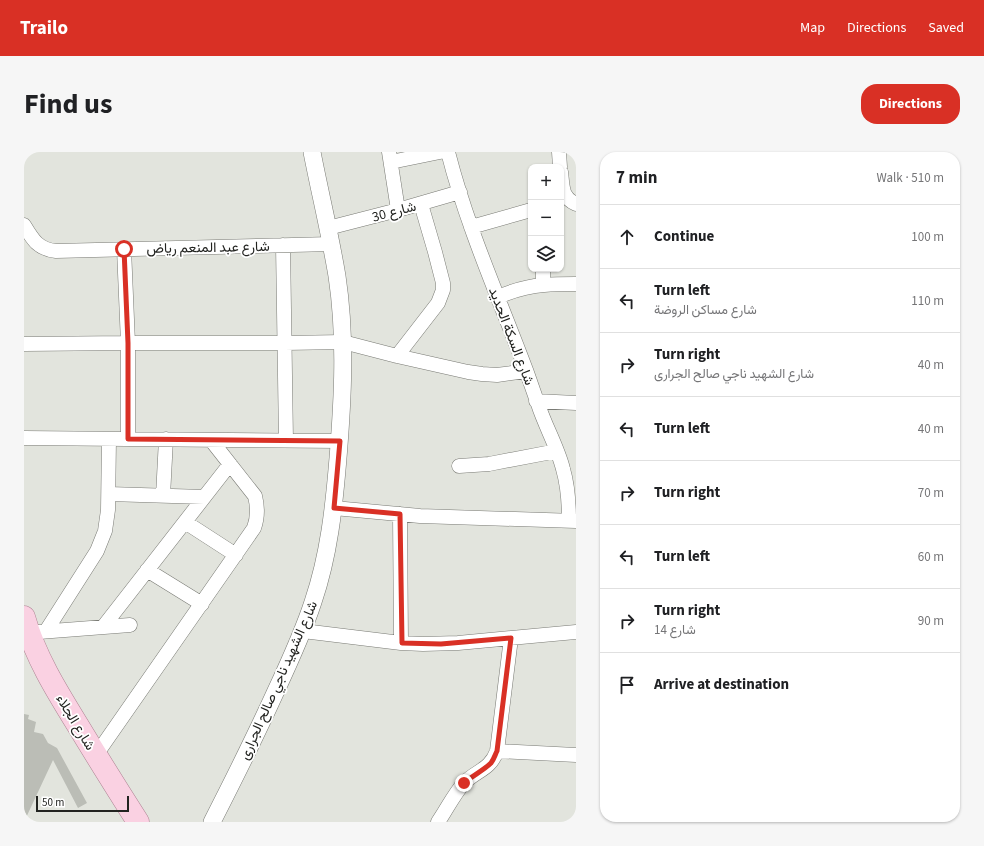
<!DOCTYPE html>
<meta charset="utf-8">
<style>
:root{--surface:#fff;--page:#f6f6f6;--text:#202124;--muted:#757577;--line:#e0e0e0;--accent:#d93025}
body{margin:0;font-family:"Source Sans 3",Vazirmatn,sans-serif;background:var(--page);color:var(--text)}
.controls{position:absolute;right:12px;top:12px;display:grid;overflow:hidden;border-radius:8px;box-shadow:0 1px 3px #0004}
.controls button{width:36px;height:36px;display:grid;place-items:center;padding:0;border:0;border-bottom:1px solid var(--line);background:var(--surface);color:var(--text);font:20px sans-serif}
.scale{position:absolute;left:12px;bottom:10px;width:93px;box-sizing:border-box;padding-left:4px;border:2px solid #222320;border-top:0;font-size:11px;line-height:14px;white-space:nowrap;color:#222320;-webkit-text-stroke:3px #fff;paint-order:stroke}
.stop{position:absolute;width:12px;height:12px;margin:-9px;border:3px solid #d93025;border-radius:50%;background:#fff}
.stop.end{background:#d93025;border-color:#fff;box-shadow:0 1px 4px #0008}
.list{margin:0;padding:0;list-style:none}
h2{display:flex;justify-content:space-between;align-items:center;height:52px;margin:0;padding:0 16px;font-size:17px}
h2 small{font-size:13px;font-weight:400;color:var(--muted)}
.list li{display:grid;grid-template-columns:26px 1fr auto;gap:12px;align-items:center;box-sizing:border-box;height:64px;padding:0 16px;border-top:1px solid var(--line)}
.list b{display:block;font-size:15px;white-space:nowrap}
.list p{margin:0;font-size:13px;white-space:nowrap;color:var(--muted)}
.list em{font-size:13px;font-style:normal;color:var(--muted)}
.icon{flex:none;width:22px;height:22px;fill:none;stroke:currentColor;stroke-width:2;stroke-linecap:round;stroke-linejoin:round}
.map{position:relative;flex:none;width:552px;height:670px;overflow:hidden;border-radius:16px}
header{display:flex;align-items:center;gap:24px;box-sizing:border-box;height:56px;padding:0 20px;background:var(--accent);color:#fff}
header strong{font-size:19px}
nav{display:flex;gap:22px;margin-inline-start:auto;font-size:14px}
.intro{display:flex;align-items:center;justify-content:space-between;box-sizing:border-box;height:96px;padding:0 24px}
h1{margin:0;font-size:28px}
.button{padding:10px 18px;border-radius:16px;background:var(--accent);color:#fff;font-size:14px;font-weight:700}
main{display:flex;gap:24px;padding:0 24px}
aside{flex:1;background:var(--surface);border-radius:16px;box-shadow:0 1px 3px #0004}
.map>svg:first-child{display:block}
</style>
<header>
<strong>Trailo</strong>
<nav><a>Map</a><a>Directions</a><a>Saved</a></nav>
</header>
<div class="intro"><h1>Find us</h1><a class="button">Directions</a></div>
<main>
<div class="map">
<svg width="552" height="670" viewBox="0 0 552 670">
<rect width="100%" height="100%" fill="#e2e4dd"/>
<!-- building -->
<path fill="#bbbdb6" d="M0,562L5,563L4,567L12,570L10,580L19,582L24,591L33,596L63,651L54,656L29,608L0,670Z"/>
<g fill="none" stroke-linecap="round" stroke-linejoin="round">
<!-- minor casing -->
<g stroke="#797a74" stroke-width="15">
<path id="minor" d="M365,0L374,58
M424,0C443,75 475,146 502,218C506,229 510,241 514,252C521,274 534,296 539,317C544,334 545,351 545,369
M535,0L536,15
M367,10L416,0
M537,20C539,35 537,45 552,52
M0,73C9,88 14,97 32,99L307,92
M447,75L507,58
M304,76L374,58L436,40
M259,93L262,289
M100,97L104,191V287
M519,133V117
M474,145C488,139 504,134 520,133C531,132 541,132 552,132
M0,192L104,191H261L319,190L373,204L444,220L458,222L473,223L502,219
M373,204L414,151L419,138V131L411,100L397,52
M512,249L552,251
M0,286L316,289
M435,314L465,312L533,299
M85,342L180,345
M139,344L142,287
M310,356L396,364L552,369
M376,362L377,491
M161,370L212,403
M123,418L178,452
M79,475L206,312
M22,479L73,399L81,379L84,358L85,287
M279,479L377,491L399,492L434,491L552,480
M15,480L106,473
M473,599L552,603
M72,603L230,376C234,365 234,356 231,344L187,288
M414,670C423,657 430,642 440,631C453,618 466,618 473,599L487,486"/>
</g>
<!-- tertiary casing -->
<g stroke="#797a74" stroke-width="18">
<path id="tertiary" d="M188,670C210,627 231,585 251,541C265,511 279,481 289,450C305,403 310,355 314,306C319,245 322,184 313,124C306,82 296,41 288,0"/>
</g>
<!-- primary casing -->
<g stroke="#ac8191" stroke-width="23">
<path id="primary" d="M0,465C11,504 32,538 53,572C73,605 93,637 114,670"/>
</g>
<!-- minor -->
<use href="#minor" stroke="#fff" stroke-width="14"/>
<!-- tertiary -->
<use href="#tertiary" stroke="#fff" stroke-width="17"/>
<!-- primary -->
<use href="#primary" stroke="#fad1e2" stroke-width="22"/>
</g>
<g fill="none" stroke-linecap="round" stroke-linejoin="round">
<!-- route -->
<path stroke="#d93025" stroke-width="5" d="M100,97L104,191V287L316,289L310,356L376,362L378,491L417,492L487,486L473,599C471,603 470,607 467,611C460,618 448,624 440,631"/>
</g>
<g text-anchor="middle" stroke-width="3.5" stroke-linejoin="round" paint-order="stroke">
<!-- street labels -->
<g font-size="14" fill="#222320" stroke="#fff">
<text transform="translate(370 59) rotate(-15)" y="5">شارع 30</text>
<text transform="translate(184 95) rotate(-1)" y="5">شارع عبد المنعم رياض</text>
<text transform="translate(488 184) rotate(69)" y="5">شارع السكة الحديد</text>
<text transform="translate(254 528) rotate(-66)" y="5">شارع الشهيد ناجي صالح الجرارى</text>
<text transform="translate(52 570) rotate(59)" y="5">شارع الجلاء</text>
</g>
</g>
</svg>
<div class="controls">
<button>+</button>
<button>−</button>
<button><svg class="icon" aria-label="layers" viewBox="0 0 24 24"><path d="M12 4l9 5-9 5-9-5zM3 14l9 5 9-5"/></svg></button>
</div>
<div class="scale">50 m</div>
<div class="stop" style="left:100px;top:97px"></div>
<div class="stop end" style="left:440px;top:631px"></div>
</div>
<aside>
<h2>7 min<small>Walk · 510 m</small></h2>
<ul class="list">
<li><svg class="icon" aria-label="ahead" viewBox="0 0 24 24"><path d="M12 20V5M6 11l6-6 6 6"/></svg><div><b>Continue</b></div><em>100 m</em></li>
<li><svg class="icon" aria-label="left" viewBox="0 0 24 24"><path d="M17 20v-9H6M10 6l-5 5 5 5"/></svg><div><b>Turn left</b><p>شارع مساكن الروضة</p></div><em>110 m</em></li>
<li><svg class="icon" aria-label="right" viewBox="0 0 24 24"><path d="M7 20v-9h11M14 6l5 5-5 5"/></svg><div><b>Turn right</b><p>شارع الشهيد ناجي صالح الجرارى</p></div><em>40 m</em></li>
<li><svg class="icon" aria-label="left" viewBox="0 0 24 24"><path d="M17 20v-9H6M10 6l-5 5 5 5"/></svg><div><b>Turn left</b></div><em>40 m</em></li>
<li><svg class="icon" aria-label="right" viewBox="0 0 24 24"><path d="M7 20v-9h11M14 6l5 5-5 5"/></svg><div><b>Turn right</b></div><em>70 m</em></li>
<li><svg class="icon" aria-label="left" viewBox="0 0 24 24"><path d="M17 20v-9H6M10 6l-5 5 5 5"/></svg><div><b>Turn left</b></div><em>60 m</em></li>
<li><svg class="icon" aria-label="right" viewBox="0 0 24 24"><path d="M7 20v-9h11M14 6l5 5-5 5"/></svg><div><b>Turn right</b><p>شارع 14</p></div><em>90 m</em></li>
<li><svg class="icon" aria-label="arrive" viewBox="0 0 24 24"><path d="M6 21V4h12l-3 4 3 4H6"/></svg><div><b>Arrive at destination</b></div></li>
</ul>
</aside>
</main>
